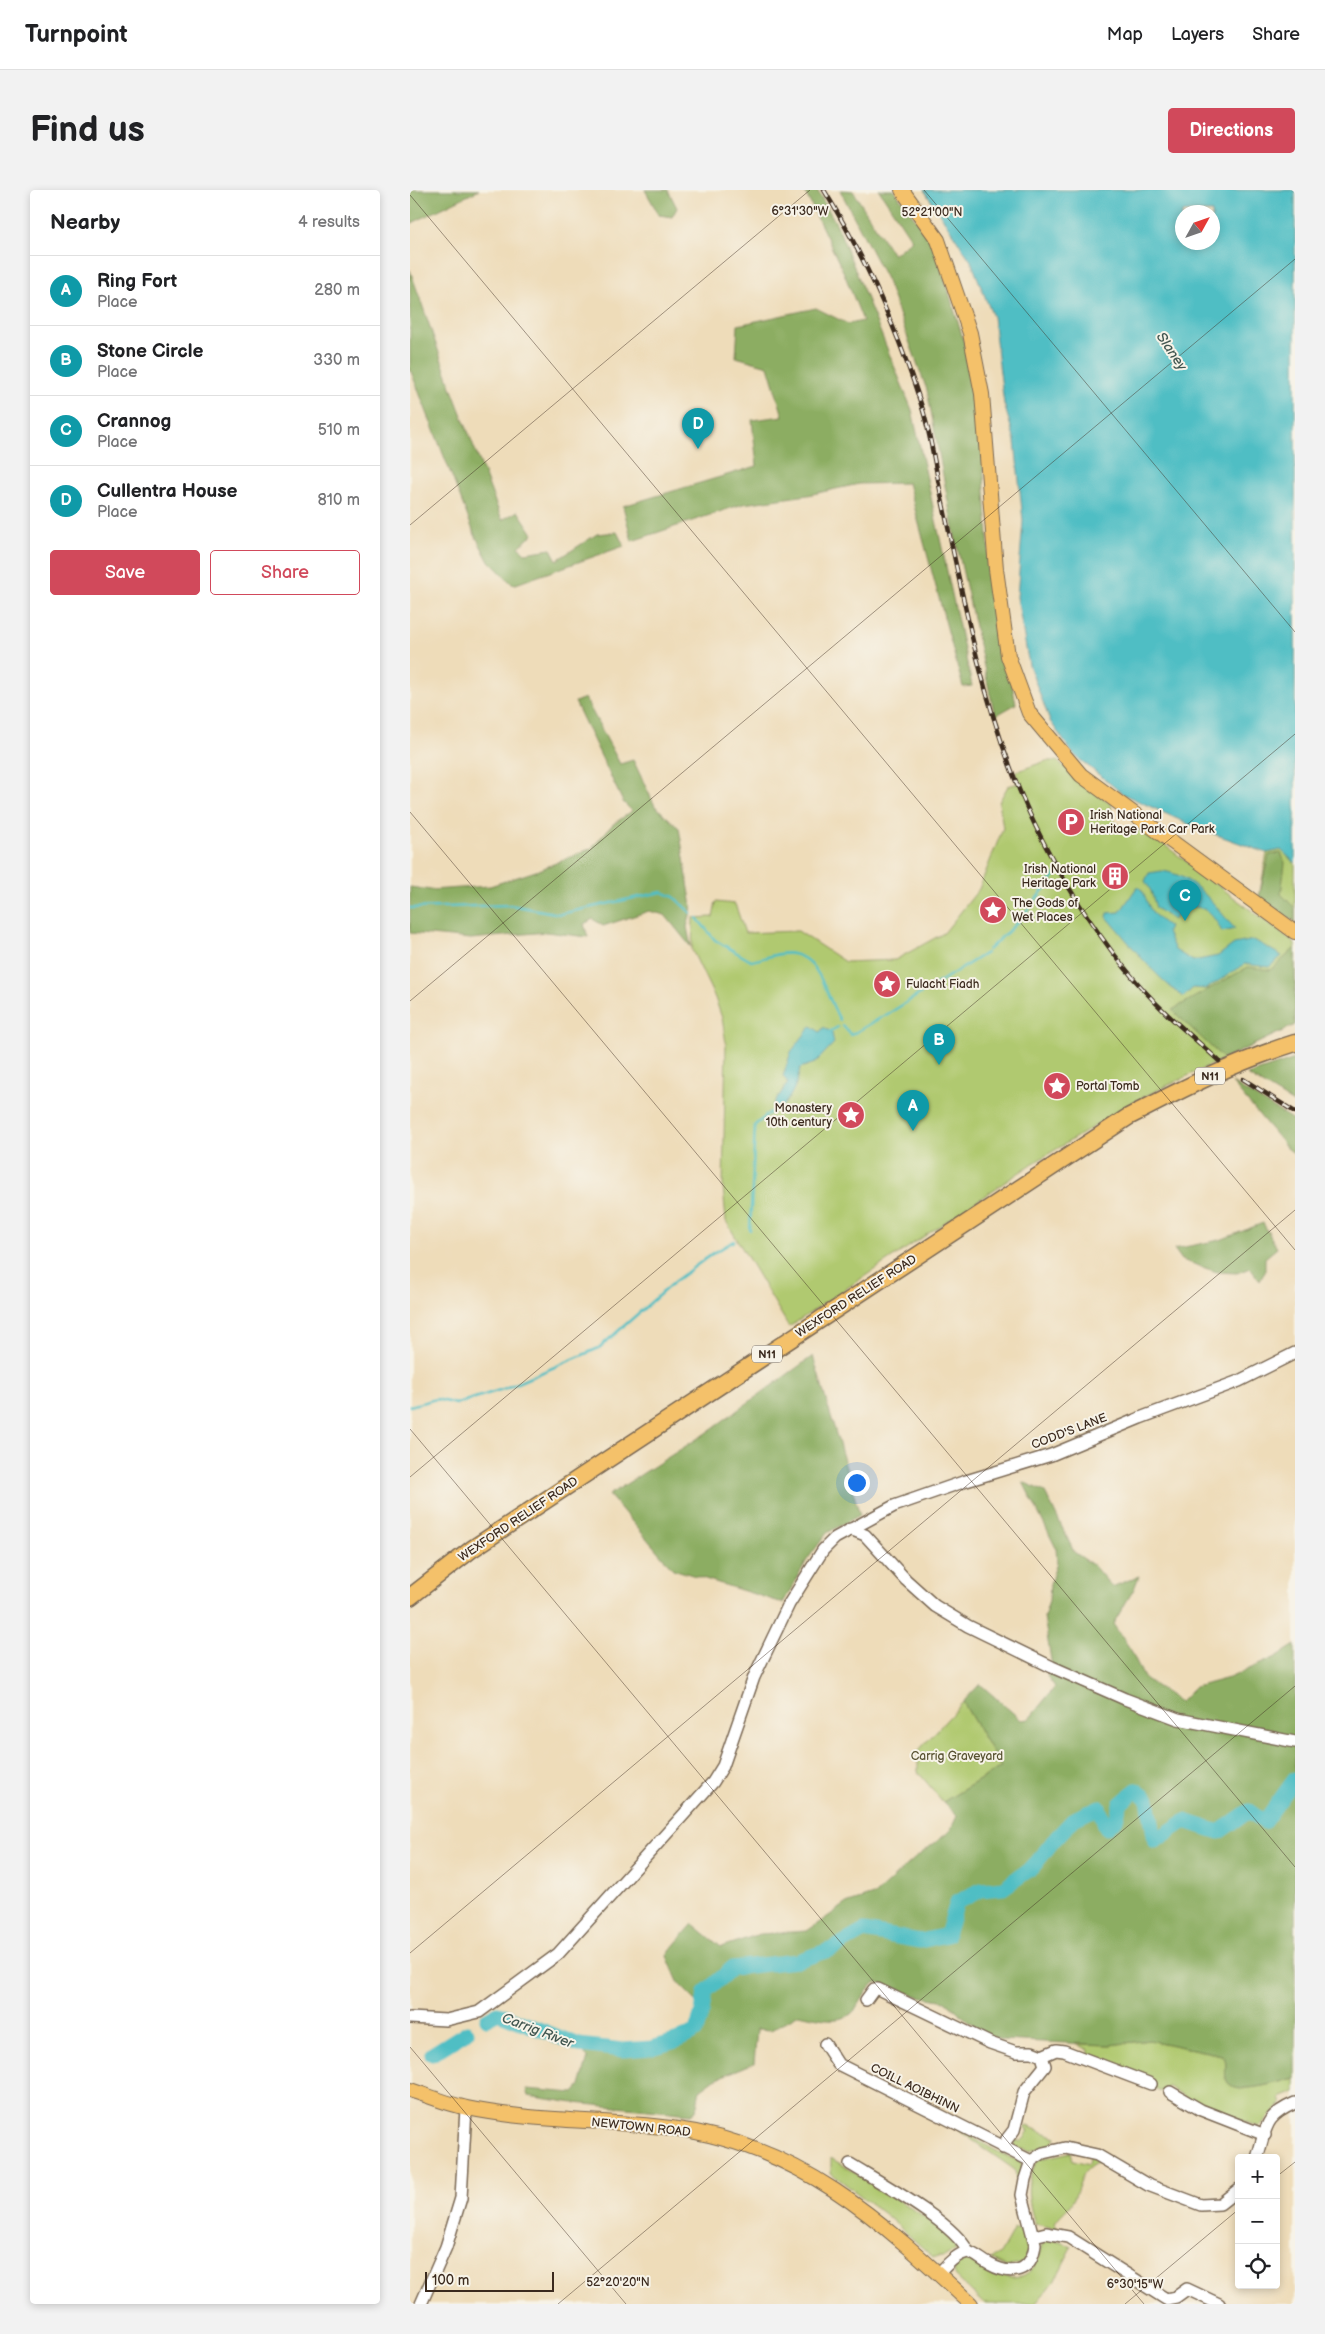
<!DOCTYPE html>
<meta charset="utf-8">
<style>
:root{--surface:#fff;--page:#f2f2f2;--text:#202124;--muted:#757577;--line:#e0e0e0;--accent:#d1495b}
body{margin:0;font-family:"Balsamiq Sans",sans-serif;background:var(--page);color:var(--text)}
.controls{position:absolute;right:15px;bottom:15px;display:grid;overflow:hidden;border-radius:5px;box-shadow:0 2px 8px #0003}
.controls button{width:45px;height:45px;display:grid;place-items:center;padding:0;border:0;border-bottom:1px solid var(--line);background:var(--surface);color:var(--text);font:25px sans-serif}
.compass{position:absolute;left:765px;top:15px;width:45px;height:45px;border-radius:50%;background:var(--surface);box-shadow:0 2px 8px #0003;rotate:50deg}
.scale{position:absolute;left:15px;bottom:12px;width:129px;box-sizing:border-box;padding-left:5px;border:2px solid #3b2a1e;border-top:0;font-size:14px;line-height:18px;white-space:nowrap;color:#3b2a1e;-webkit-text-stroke:4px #f7f3e8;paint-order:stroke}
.you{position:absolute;left:446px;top:1292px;width:18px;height:18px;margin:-12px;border:4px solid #fff;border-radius:50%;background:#1a73e8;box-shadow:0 0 0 8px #1a73e833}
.badge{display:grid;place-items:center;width:32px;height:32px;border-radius:50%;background:var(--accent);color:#fff;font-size:16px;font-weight:700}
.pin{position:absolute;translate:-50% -41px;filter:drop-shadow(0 1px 2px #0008)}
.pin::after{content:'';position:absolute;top:26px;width:18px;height:15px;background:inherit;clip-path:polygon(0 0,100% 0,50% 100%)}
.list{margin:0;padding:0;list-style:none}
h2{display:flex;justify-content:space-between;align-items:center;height:65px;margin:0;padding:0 20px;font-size:21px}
h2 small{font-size:16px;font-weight:400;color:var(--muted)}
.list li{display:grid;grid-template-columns:32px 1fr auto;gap:15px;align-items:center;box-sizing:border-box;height:70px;padding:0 20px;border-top:1px solid var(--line)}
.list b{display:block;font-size:19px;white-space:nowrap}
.list p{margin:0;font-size:16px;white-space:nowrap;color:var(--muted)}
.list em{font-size:16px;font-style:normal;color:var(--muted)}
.actions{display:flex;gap:10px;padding:15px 20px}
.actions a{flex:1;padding:11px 0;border:1px solid var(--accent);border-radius:5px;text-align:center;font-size:18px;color:var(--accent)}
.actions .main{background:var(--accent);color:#fff}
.icon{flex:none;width:28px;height:28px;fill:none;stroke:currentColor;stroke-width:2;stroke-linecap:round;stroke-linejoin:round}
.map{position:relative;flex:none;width:885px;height:2114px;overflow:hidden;border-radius:5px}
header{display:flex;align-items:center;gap:30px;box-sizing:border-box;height:70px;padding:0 25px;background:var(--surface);border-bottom:1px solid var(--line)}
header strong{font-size:24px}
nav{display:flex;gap:28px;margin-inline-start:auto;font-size:18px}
.intro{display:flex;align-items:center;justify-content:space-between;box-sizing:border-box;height:120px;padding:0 30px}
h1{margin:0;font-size:35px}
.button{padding:12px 22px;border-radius:5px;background:var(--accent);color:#fff;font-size:18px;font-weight:700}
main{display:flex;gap:30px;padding:0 30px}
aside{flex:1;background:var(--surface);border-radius:5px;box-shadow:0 2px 8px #0003}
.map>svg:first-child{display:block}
</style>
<header>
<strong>Turnpoint</strong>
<nav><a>Map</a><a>Layers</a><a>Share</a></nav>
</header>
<div class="intro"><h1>Find us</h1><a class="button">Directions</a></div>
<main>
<aside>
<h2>Nearby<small>4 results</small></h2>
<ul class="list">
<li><span class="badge" style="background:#0f9aa8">A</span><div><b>Ring Fort</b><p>Place</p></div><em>280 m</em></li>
<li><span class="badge" style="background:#0f9aa8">B</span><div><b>Stone Circle</b><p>Place</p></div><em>330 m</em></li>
<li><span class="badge" style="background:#0f9aa8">C</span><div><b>Crannog</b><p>Place</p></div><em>510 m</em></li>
<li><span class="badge" style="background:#0f9aa8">D</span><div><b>Cullentra House</b><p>Place</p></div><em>810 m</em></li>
</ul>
<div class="actions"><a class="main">Save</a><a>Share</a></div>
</aside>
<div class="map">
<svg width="885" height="2114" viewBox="0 0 885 2114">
<rect width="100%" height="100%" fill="#f7f3e8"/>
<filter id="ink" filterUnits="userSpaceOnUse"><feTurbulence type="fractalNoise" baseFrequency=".02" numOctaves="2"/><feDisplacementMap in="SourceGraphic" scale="10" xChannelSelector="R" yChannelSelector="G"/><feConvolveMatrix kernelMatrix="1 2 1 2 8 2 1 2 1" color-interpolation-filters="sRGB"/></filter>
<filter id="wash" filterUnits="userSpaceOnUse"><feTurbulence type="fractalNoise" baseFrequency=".0096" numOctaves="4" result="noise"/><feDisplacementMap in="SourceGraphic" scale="20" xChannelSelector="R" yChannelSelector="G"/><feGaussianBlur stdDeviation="1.12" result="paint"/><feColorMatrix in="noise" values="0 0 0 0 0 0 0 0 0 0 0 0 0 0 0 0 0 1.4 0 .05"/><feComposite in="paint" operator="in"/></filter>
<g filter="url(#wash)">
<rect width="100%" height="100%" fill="#eedcb9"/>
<!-- green -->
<path fill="#b0c96f" stroke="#767a46" d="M636,571H647L701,614L702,628L713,639L722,643L732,638L879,749L885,742L881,750L885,753V835L729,909L622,974L379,1137L316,1031L313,996L316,853L312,828L305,808L282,760L283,728L303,727L306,712L325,714L335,743L388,741L435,772L485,770L534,743L569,699L593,638L589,612L598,596L609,593L605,582Z
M871,660L885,673V732L849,707L857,663Z
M553,1512L591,1577L533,1612L508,1582V1561Z
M739,1850L812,1865C819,1872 814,1879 816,1888C820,1909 870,1891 885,1888V1902L870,1908L872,1914L849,1937L783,1912L758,1896L755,1903L679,1866V1860L667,1854L700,1855Z
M541,1935C564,1947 587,1964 610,1971L613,1977L610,1991L606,1989L605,1980Z
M617,1936L646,1947L643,1954L619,1961L604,1957V1949L611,1952L619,1941L614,1938Z
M661,1962L663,1970L679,1974L680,1967L690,1971C669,1977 671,1999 660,2015C656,2021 648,2026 645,2033L648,2039L625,2034C618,2010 613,1991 629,1969Z
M421,1968L515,2027L543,2049L546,2059L534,2067H523L477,2026L421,1983Z
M616,2038L620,2059L612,2074L596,2077L580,2069L590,2064L604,2039Z
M639,2049L650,2051L662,2057L644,2092L625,2114H575L545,2086L544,2080L548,2074L557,2069C577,2071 598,2103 622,2079C630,2071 629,2059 634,2050Z"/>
<!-- forest -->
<path fill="#8cad62" stroke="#646c40" d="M0,0H69L0,34Z
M235,0H258L267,18L262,27L249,25Z
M394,0H407L427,35L502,220L562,496L553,497L498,293L449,294L398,305L333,314L222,351L213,316L347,276L342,230L373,226L358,176L326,167L328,135L406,118L438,134L453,131L434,83Z
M430,0L443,1L483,65L502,50L469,0H484L524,54L554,152L572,256L581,391L606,514L585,526L543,338L517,200L477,91Z
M0,80L41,197L92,330L108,321L123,344L109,357L115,363L141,359L147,370L187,344L207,342L214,356L103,395L78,370L64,343L0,179Z
M175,508L210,574L223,570L245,616L269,638L282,717L277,737L281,757L255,725L239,721L193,736L183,729L174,734L178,747L136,742L61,749L0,743V697L21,700L80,696L129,680L182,658L202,635L222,621L213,612L165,512Z
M871,663L875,673L871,704L885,718V732L849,707L859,665Z
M885,758V835L814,869L762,820L838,777L861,780Z
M885,869V914L837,885Z
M822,893L885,931V964L877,958Z
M853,1033L867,1058L855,1068V1081L850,1091L840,1078L827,1083L807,1082L772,1070L764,1059L810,1050Z
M403,1166L450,1325L417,1343L397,1370L373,1413L263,1379L199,1305L293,1245Z
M613,1292L635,1302L664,1362L683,1375L702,1397L729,1386L724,1399L703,1434L721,1460L734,1488L770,1512L785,1497L819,1488L866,1467L885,1455V1888C870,1891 820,1909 816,1888C814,1879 819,1872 812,1865L739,1850L700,1855L591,1850L576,1844L557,1830L536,1811L507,1806L466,1792C456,1799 453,1810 445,1820C432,1836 405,1827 389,1824L361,1840L347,1839L344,1873L305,1889L290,1900L286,1920L281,1924L164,1913L118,1906L116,1899L164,1903L170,1896L178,1868L169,1855C211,1859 248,1861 286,1841L293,1818L269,1794L257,1766L265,1754L283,1734L311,1757L350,1744L397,1741L436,1714L466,1704L504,1669L540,1641L547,1626L533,1612L591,1577L553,1512L570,1494L611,1530L619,1529L645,1497L637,1486L642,1476L634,1427L639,1411L640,1394L647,1372L646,1358Z"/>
<!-- water -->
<path fill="#4fbec4" stroke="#457471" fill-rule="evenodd" d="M514,0H885V673L871,660L857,663L785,637L713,604L663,564L640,531L619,475L607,407L613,331L605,251L594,214L583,127L561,71ZM802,22V52H772V22Z
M752,681C785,685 805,716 825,739L812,742C800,717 784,707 763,730L746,718L741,701L735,691L739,683Z
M727,697L730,698C736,705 736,712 741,720C745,727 753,732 759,737L757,742L765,760L783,771L808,766L824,754L844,750L872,766L859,777L835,774L796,799L783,798L773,807C743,785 722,756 697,727L698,723L710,722Z
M401,836L410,842L414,837L422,843L424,853L405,873L390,878C387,896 381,908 367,922L362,916L378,893L373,886L381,862Z"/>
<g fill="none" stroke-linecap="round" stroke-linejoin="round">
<!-- stream -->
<path stroke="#4fbec4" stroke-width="2.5" d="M0,718L100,715L150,724L252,702L264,707L281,723
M287,728L305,750L341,771C353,769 371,761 383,764C411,769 417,809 430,830
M611,728L646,684
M578,760L609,731
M433,836L441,845L481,822L576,763
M417,843L428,837
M340,1040L345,935L367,917
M0,1216L26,1209L46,1214L93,1199L189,1158L265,1091L302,1064L324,1051"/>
<!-- river -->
<path stroke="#4fbec4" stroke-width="15" d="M77,1829L88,1823L169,1855L213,1860L242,1858L269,1850L286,1841L292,1823L295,1802L322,1778L387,1771L422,1759L454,1741L510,1751L537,1745L547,1712L571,1700L593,1698L623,1677L644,1650L664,1629L689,1617L696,1638L706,1630L710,1614L726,1600L738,1609L745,1651L775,1631L809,1642L839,1621L854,1632L885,1589
M22,1864L57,1842"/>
</g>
</g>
<g filter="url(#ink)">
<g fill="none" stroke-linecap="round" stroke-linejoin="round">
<!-- minor casing -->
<g stroke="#7a6854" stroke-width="14">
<path id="minor" d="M440,1339L455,1345L496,1390L525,1416L558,1436L642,1477L715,1509L768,1529L885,1552
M456,1810L464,1799H468L580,1853L606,1862H622L632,1866L635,1876L614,1902L604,1940L597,1949L593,1958
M0,1828L36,1830L69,1822L148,1764L303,1592L313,1576L344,1487L379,1414L413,1360L425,1348L484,1316L553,1292L641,1265L730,1228L829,1191L885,1163
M415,1854L428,1874L621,1971
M632,1866L646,1860L654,1861L741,1894
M760,1902L791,1920L855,1945
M847,1968C857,1937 853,1927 885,1913
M440,1974C469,1992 544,2032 558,2062
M624,2046L636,2043L658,2047L756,2109L766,2107L777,2099L809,2114
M528,2084C537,2075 546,2064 558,2062C566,2064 571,2070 579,2074C601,2086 622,2083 625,2054L612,2005L615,1989L621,1971L633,1963L655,1958L687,1965L738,1995L791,2015L810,2014L829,1999
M11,2114L36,2057L51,2008L56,1918"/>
</g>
<!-- major casing -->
<g stroke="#7a6854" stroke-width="16">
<path id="major" d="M492,0L528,50L560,143L572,204L586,379L598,466L619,523L671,585L885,742
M0,1900C19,1906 38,1914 57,1918C124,1932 193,1929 261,1938C388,1954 471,2030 561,2114"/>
</g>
<!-- highway casing -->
<g stroke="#7a6854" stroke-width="19">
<path id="highway" d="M0,1407L62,1359L183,1279L718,927C772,899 827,871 885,853"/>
</g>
<!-- minor -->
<use href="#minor" stroke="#fff" stroke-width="11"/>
<!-- major -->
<use href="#major" stroke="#f4c16a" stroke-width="14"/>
<!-- highway -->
<use href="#highway" stroke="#f4c16a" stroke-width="16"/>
<!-- rail casing -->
<g stroke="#3b2a1e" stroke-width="4.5">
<path id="rail" d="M414,0C455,67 487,139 511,214C521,244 525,278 532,309C552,402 569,495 603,584C634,666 694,764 758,825C775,841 792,855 809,871
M833,889L885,922"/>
</g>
<!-- rail -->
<use href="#rail" stroke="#f7f3e8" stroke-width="2.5" stroke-dasharray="8" stroke-linecap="butt"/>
</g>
</g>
<!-- ticks -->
<path fill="none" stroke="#3b2a1e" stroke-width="1" stroke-opacity="0.45" d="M514,0L885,442M0,5L885,1060M0,335L400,0M0,622L885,1677M0,811L885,69M0,1239L734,2114M0,1287L885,544M0,1763L885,1020M0,1857L216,2114M866,1987L885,1972M148,2114L885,1496M715,2114L829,2019"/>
<!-- icons -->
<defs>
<g id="parking-disc" transform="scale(1.4375)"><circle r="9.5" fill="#d1495b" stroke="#f7f3e8"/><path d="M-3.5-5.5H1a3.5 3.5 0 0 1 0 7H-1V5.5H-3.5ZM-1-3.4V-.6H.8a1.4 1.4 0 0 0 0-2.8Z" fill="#fff"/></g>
<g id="building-disc" transform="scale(1.4375)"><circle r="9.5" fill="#d1495b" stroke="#f7f3e8"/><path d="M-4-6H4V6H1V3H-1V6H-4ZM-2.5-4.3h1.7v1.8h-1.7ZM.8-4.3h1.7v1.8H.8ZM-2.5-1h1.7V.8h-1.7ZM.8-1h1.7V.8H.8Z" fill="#fff"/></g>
<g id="sight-disc" transform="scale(1.4375)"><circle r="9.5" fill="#d1495b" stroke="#f7f3e8"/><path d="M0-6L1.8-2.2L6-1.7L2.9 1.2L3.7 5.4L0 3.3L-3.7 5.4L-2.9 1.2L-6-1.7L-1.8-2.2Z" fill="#fff"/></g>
</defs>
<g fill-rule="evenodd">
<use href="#parking-disc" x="661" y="632"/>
<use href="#building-disc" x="705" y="686"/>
<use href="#sight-disc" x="583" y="720"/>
<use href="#sight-disc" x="477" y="794"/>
<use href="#sight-disc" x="647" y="896"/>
<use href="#sight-disc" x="441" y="925"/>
</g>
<g text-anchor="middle" stroke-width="4" stroke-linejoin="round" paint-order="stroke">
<!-- shield labels -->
<g fill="#f7f3e8" stroke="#73665b" stroke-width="1">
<rect x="785" y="877.5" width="30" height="17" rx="4"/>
<rect x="342" y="1155.5" width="30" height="17" rx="4"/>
</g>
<g font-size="11" font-weight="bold" fill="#3b2a1e">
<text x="800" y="890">N11</text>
<text x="357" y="1168">N11</text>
</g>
<!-- poi labels -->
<g font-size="12" fill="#3b2a1e" stroke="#f7f3e8" text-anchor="start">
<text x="680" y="629">Irish National<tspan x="680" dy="14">Heritage Park Car Park</tspan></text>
<text x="686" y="683" text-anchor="end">Irish National<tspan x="686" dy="14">Heritage Park</tspan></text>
<text x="602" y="717">The Gods of<tspan x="602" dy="14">Wet Places</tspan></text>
<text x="496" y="798">Fulacht Fiadh</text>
<text x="666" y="900">Portal Tomb</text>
<text x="422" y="922" text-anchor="end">Monastery<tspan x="422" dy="14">10th century</tspan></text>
</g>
<!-- street labels -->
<g font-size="12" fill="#3b2a1e" stroke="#f7f3e8">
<text transform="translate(446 1106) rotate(-33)" y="4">WEXFORD RELIEF ROAD</text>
<text transform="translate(659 1241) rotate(-21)" y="4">CODD'S LANE</text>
<text transform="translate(108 1329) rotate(-34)" y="4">WEXFORD RELIEF ROAD</text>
<text transform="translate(505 1898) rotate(26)" y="4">COILL AOIBHINN</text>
<text transform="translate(231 1937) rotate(6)" y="4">NEWTOWN ROAD</text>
</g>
<!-- park labels -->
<g font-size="12" fill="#585232" stroke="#f7f3e8">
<text x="547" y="1570">Carrig Graveyard</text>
</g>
<!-- water labels -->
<g font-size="14" font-style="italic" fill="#415650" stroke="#f7f3e8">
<text transform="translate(762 161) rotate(56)" y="5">Slaney</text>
<text transform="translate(128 1840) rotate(21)" y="5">Carrig River</text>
</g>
</g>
<g font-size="12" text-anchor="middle" fill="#3b2a1e" stroke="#f7f3e8" stroke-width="4" stroke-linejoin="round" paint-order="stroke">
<text x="390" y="25">6°31'30"W</text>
<text x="522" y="26">52°21'00"N</text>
<text x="208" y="2096">52°20'20"N</text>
<text x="725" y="2098">6°30'15"W</text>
</g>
</svg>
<div class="controls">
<button>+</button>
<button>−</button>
<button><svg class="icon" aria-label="locate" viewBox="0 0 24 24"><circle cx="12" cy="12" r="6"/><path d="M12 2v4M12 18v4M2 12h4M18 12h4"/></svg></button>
</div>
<svg class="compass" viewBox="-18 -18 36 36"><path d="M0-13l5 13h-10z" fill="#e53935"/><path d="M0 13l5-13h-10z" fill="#757577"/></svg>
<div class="scale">100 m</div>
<div class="you"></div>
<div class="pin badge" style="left:503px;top:941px;background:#0f9aa8">A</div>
<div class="pin badge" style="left:529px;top:875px;background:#0f9aa8">B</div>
<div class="pin badge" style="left:775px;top:731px;background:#0f9aa8">C</div>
<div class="pin badge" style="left:288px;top:259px;background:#0f9aa8">D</div>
</div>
</main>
